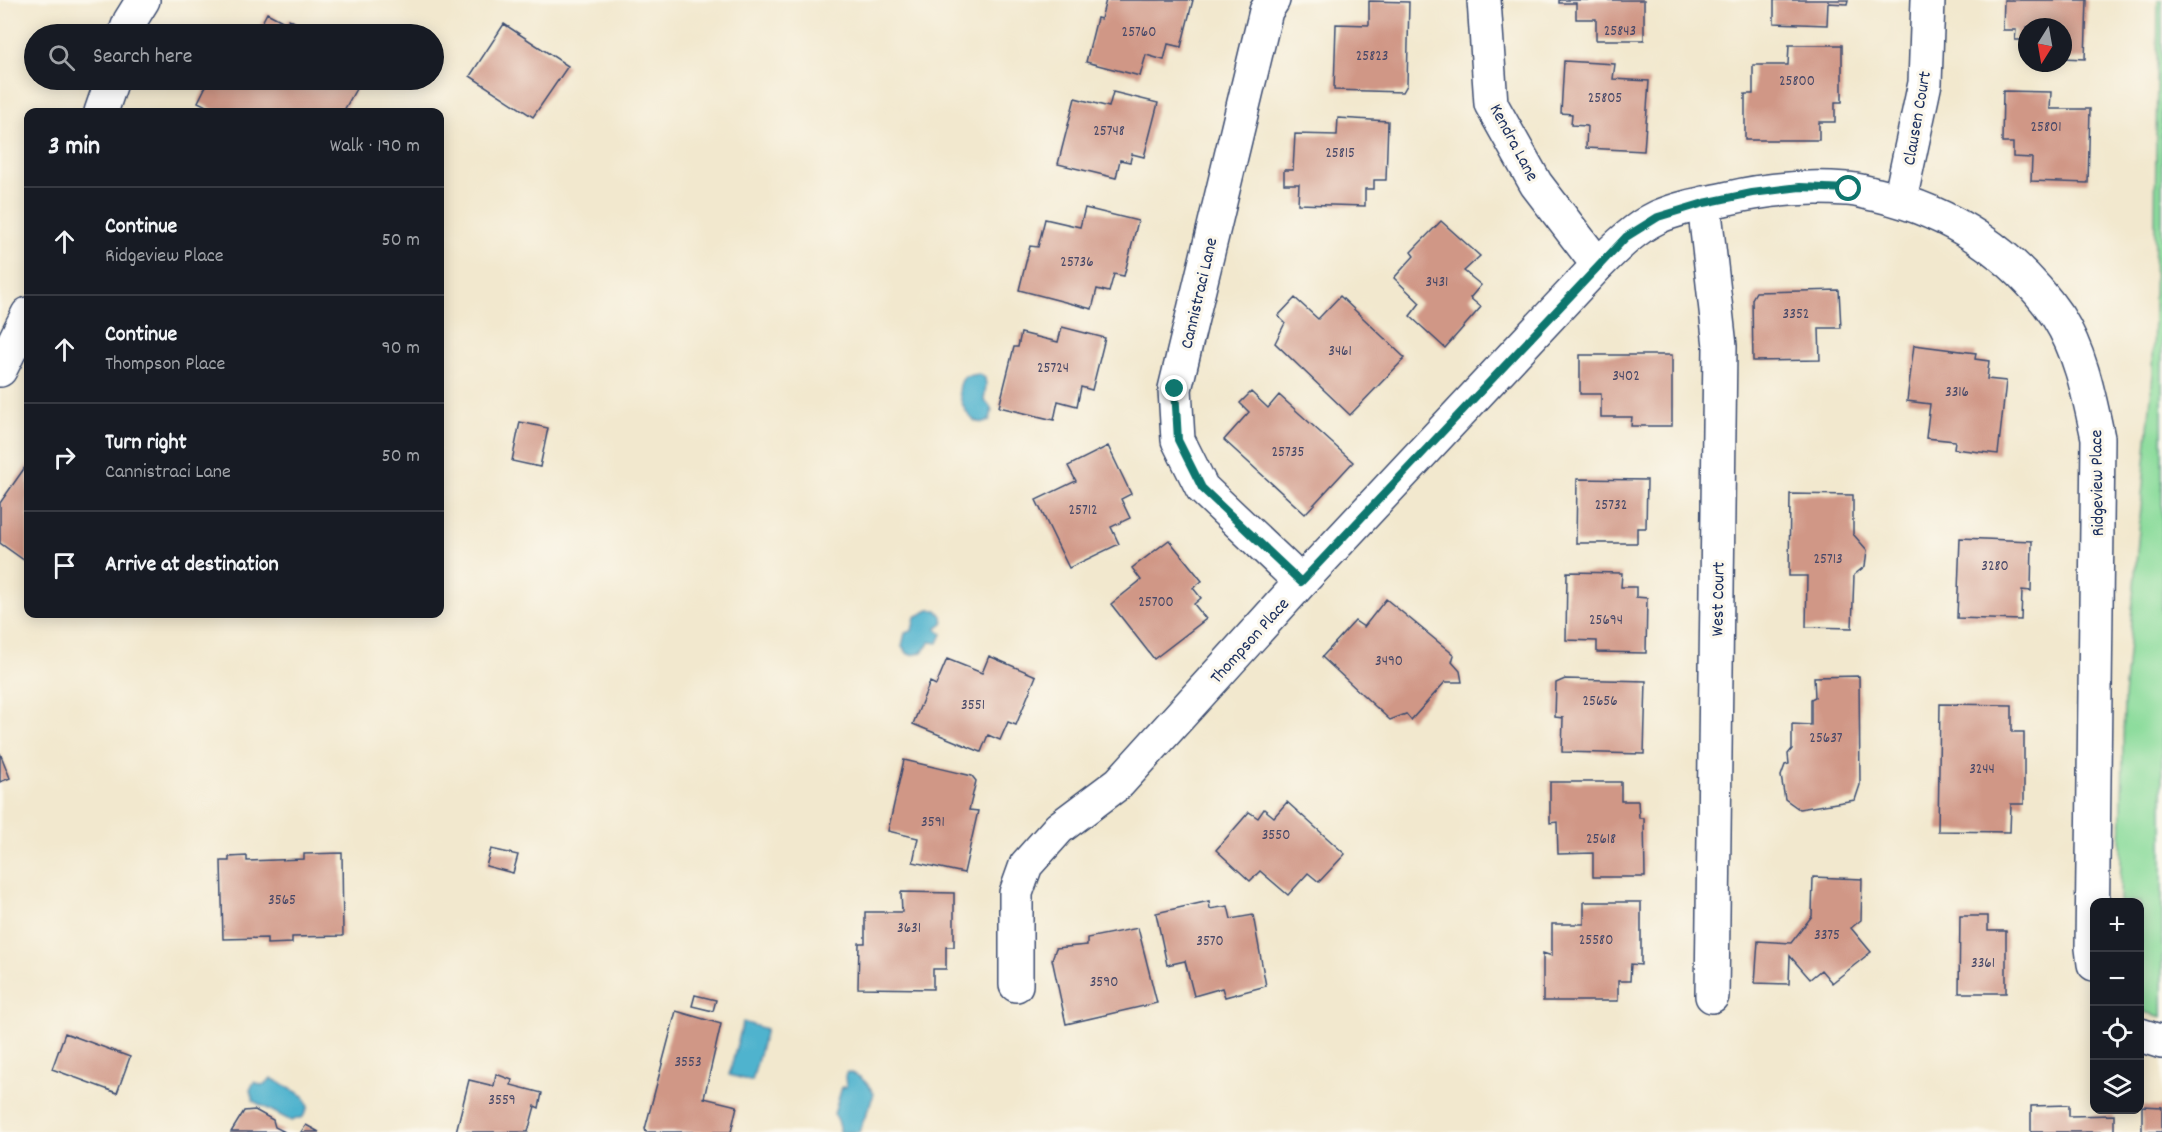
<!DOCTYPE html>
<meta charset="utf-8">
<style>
:root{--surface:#171b24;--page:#20242c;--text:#f1f3f6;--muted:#9ea1a6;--line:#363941}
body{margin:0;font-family:Dekko,sans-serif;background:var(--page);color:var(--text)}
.controls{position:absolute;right:18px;bottom:18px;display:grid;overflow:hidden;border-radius:12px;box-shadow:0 3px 15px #0003}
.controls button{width:54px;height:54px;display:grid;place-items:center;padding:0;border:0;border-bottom:2px solid var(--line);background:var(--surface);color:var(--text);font:30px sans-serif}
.compass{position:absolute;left:2018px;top:18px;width:54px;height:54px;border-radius:50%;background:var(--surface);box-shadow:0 3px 15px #0003;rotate:191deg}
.stop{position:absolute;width:18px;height:18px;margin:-14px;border:4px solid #0f766e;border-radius:50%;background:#fff}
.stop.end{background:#0f766e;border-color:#fff;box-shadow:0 2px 6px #0008}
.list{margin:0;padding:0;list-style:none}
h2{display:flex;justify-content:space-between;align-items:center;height:78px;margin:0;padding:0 24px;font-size:26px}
h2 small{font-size:20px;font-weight:400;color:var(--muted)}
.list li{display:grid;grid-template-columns:39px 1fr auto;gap:18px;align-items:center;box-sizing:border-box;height:108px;padding:0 24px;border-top:2px solid var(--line)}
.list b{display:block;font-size:22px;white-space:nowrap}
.list p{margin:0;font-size:20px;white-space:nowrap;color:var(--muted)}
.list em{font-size:20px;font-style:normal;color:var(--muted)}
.icon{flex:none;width:33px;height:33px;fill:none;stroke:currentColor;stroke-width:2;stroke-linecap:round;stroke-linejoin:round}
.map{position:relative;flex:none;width:2162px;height:1132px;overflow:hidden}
.search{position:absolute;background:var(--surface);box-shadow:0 3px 15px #0003;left:24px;top:24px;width:420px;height:66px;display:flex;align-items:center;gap:15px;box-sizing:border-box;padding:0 21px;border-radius:33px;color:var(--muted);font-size:22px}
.panel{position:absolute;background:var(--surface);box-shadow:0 3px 15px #0003;left:24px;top:108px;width:420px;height:510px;border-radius:12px}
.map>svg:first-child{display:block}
</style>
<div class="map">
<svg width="2162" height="1132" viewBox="0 0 2162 1132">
<rect width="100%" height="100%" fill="#fbf7ec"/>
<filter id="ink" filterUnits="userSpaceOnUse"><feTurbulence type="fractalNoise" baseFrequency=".0167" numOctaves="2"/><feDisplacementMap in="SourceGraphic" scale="12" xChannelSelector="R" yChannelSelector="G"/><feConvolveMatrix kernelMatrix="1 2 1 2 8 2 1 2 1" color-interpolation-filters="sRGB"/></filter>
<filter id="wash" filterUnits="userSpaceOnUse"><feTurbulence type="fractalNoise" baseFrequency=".008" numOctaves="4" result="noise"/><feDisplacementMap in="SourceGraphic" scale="24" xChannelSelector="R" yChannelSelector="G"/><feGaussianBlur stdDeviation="1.35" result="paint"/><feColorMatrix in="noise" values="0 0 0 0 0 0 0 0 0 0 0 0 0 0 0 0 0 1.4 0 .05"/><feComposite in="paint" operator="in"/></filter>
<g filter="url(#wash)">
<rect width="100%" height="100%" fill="#f2e8ce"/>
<!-- green -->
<path fill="#8cdc9c" stroke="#54867d" stroke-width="1.5" d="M2158,0H2162V1017L2145,1012L2140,1006V902H2120L2124,698L2153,373Z"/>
<!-- water -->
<path fill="#4fb3ce" stroke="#357196" stroke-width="1.5" d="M979,374L985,378L986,385L984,400C992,407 994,410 989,421C985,422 980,424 975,421C965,415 957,395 960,385C961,381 963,379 965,376Z
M929,610H937L942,616L943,624L936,629L942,634L938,643L930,642C923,652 920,656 908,654L902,646L905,633L912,631L915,617Z
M743,1022L766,1029L752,1081L729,1075Z
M847,1072C859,1074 868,1083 874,1094L859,1132H839V1123L834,1114L842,1087H846L845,1076Z
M271,1078L304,1096L308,1107L303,1117L291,1121L253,1101L250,1090L254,1082L261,1085L266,1084Z"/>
<g id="blocks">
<!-- building -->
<path fill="#d09786" d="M1106,0H1193L1181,47L1168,44L1164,60L1146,55L1140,76L1086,62L1097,18L1101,19Z
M1559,0H1644V40H1596V19H1576V3H1559Z
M1774,0H1848L1847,4L1828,3L1827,25L1774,23Z
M2004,0H2087L2085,59L2063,58V27H2027V40H2015L2016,30H2003Z
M1369,1L1409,2L1407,85L1403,92L1334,90L1336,24L1369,25Z
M267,13L286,23L289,19L303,27L300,31L306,34H256Z
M504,24L568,66L533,117L470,76Z
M1789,45H1842V102H1835V122H1819V140H1745V94H1753V65H1788Z
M1564,61L1615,64L1613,79L1649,81L1644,151L1586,148L1587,126L1571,125L1572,114L1561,113Z
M209,80H361L343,112H218L198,102Z
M2003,91L2051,92L2050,109H2090L2088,183L2031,181L2032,158L2013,157V143H2002Z
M1113,92L1158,103L1144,157L1132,154L1130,162L1120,160L1116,178L1058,164L1075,98L1109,107Z
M1338,118L1388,121L1386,180H1374V189H1365V206L1298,204L1299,184H1284V170H1293L1295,134L1337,135Z
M1085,208L1138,221L1124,276L1114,274L1109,292L1097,289L1092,309L1019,290L1030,246L1038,247L1045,219L1080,227Z
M1441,221L1480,256L1464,271L1481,285L1470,298L1481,307L1445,348L1410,316L1420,303L1394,278L1414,256L1411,252Z
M1839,290L1841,328H1819L1820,360L1753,361L1752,299L1756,292Z
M1340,296L1405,358L1350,415L1275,343L1285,323L1278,316L1295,298L1318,319Z
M1062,327L1105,338L1092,390L1081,387L1077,406L1058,401L1054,420L999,407L1014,347H1018L1021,333L1058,342Z
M1914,345L1976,353L1975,359L1989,361L1987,379L2006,381L1998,454L1954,449L1955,441L1926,438L1930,404L1907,401Z
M1580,355H1672V426H1631L1632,417H1601V394H1580Z
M1251,392L1268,408L1279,395L1353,462L1305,514L1224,440L1249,412L1240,403Z
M520,422L548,428L540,467L512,461Z
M1108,446L1131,494L1121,499L1130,518L1111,527L1119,544L1069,568L1036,500L1076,481L1068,466Z
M28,463V563L0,543V503Z
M1577,479L1647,480L1646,528H1637V543H1576Z
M1790,494L1853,495V534L1867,550L1865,566L1854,575L1852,628L1806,627L1807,576H1789Z
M1960,538L2032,541L2031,591L2022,590L2021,620L1957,618Z
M1169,540L1202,581L1193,588L1201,598L1194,604L1206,619L1154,659L1111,604L1141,580L1132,568Z
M1567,572L1622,573L1621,587H1636V597L1647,598L1646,653L1597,652V641L1566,640Z
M1386,599L1454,655L1452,662L1460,671L1462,682H1445L1411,720L1406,714L1390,720L1322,657L1355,621L1364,627Z
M989,656L1036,676L1016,725L1008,722L1000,740L988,735L981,752L913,724L930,682L936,685L947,659L982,673Z
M1859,676L1860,785L1855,800L1799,809L1785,799L1781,776L1785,765L1789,764L1788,754L1792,749V724L1811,725V699L1815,697L1814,677Z
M1565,679L1646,681L1644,754L1562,752L1563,718L1555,717L1556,683Z
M1940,704L2012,705V732H2024V804H2011L2010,832L1938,831Z
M0,753L10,778L0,782Z
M904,760L972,776L976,781L969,810L978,811L964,873L913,862L918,838L888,831Z
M1550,782H1621V801H1638L1639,818H1644L1645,877H1593V853L1558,854L1557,822L1550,823Z
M1287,802L1345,854L1319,882L1308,873L1288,895L1260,871L1250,881L1216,850L1249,812L1258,818L1264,809L1274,817Z
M491,849L518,855L513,873L486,866Z
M342,853L343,936L292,937V943L267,944V938L223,939L221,861H229V857L247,856V861L304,859V854Z
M1813,877L1862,879L1861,920L1851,928L1871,952L1832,983L1821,970L1810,979L1790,956L1789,984L1755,983L1758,941L1791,943L1812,916Z
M901,892L954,893V947H946V969H933V989L858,988L859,943H865V912H902Z
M1209,901L1210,909L1228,906L1231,919L1253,915L1266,986L1225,997L1222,988L1194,996L1185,961L1167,965L1156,913Z
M1584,902H1641V965L1631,964L1630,981H1618V1001H1543V953L1552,956V924H1584Z
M1960,916H1988V931H2006V993H1959Z
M1138,928L1157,1003L1066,1024L1052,959L1056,948L1087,945V938Z
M695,995L716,1000L713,1011L692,1006Z
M676,1011L721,1024L704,1098L737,1106L731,1132H646L645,1129Z
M65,1033L130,1057L117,1093L52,1069Z
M496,1074L512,1080L511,1085L542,1093L539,1108L535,1106L528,1132H456L469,1080L494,1086Z
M2069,1105V1116L2114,1115V1132H2031V1106Z
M2142,1106L2162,1107V1132H2142Z
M255,1110L273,1120L275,1127L285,1132H231L244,1111Z
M306,1125L319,1132H301Z"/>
</g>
</g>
<g filter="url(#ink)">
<use href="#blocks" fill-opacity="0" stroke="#3b4b6f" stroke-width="1.5"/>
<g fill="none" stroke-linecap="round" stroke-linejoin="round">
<!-- minor casing -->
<g stroke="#3b4b6f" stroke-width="36">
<path id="minor" d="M1273,0L1266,11L1175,389L1178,440L1202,488L1301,582
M1484,0L1491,104L1536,184L1598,265
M125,34L130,21L143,0
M101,112L112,80
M1900,200L1925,83L1928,0
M1704,203L1720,346L1712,996
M0,370L28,314
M1016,985V893L1026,865L1059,828L1119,783L1301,582L1598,265C1616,247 1635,228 1658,217C1680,207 1706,203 1729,198C1768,189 1807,186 1846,189C1857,189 1867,193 1878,195C1951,212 2015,254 2058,317C2081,353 2089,396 2098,438L2092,948L2094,964
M2140,1035L2162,1042"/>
</g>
<!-- minor -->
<use href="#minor" stroke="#fff" stroke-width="33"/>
</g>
</g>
<g fill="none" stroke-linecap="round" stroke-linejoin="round" filter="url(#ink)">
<!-- route -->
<path stroke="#0f766e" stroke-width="8" d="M1175,389L1178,440L1202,488L1301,582L1626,237L1658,217L1704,203L1752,193L1800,187L1849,189"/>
</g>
<g text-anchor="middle" stroke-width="6" stroke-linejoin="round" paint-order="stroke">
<!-- number labels -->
<g font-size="15" fill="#484968">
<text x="1620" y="35">25843</text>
<text x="1139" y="36">25760</text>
<text x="1372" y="60">25823</text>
<text x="1797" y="85">25800</text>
<text x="1605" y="102">25805</text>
<text x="2046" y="131">25801</text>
<text x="1109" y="135">25748</text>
<text x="1340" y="157">25815</text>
<text x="1077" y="266">25736</text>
<text x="1437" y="286">3431</text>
<text x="1796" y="318">3352</text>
<text x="1340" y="355">3461</text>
<text x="1053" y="372">25724</text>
<text x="1626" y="380">3402</text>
<text x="1957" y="396">3316</text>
<text x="1288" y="456">25735</text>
<text x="1611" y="509">25732</text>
<text x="1083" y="514">25712</text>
<text x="1828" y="563">25713</text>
<text x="1995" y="570">3280</text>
<text x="1156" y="606">25700</text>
<text x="1606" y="624">25694</text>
<text x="1389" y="665">3490</text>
<text x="1600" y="705">25656</text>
<text x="973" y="709">3551</text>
<text x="1826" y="742">25637</text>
<text x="1982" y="773">3244</text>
<text x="933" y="826">3591</text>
<text x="1276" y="839">3550</text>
<text x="1601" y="843">25618</text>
<text x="282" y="904">3565</text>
<text x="909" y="932">3631</text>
<text x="1827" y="939">3375</text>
<text x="1596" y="944">25580</text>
<text x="1210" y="945">3570</text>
<text x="1983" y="967">3361</text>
<text x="1104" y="986">3590</text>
<text x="688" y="1066">3553</text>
<text x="502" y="1104">3559</text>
</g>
<!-- street labels -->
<g font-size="18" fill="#1b2f5e" stroke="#fbf7ec">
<text transform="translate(1916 118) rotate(-80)" y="6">Clausen Court</text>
<text transform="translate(1515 142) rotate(62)" y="6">Kendra Lane</text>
<text transform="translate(1198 293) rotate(-77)" y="6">Cannistraci Lane</text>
<text transform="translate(2096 483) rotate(-91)" y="6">Ridgeview Place</text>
<text transform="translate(1717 599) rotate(-89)" y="6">West Court</text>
<text transform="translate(1249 640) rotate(-48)" y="6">Thompson Place</text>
</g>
</g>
</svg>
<div class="controls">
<button>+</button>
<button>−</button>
<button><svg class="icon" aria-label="locate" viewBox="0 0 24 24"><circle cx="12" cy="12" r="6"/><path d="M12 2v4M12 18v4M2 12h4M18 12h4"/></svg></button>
<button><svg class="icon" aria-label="layers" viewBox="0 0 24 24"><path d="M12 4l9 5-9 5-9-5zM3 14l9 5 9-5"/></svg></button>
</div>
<svg class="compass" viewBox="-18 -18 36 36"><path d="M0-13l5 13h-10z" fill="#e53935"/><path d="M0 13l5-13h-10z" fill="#9ea1a6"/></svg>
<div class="stop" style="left:1849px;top:189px"></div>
<div class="stop end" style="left:1175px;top:389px"></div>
<div class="search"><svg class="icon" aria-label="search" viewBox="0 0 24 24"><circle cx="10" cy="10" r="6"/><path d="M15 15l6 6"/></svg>Search here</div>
<section class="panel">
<h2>3 min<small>Walk · 190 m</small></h2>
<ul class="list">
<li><svg class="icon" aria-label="ahead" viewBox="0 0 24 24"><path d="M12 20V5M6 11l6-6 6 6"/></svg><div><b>Continue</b><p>Ridgeview Place</p></div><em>50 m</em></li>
<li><svg class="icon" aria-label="ahead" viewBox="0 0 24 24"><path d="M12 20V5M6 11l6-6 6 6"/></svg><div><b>Continue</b><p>Thompson Place</p></div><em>90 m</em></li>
<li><svg class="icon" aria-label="right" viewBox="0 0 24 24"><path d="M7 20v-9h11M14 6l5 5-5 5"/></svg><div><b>Turn right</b><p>Cannistraci Lane</p></div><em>50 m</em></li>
<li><svg class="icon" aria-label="arrive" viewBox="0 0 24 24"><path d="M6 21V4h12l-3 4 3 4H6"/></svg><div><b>Arrive at destination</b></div></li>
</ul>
</section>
</div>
